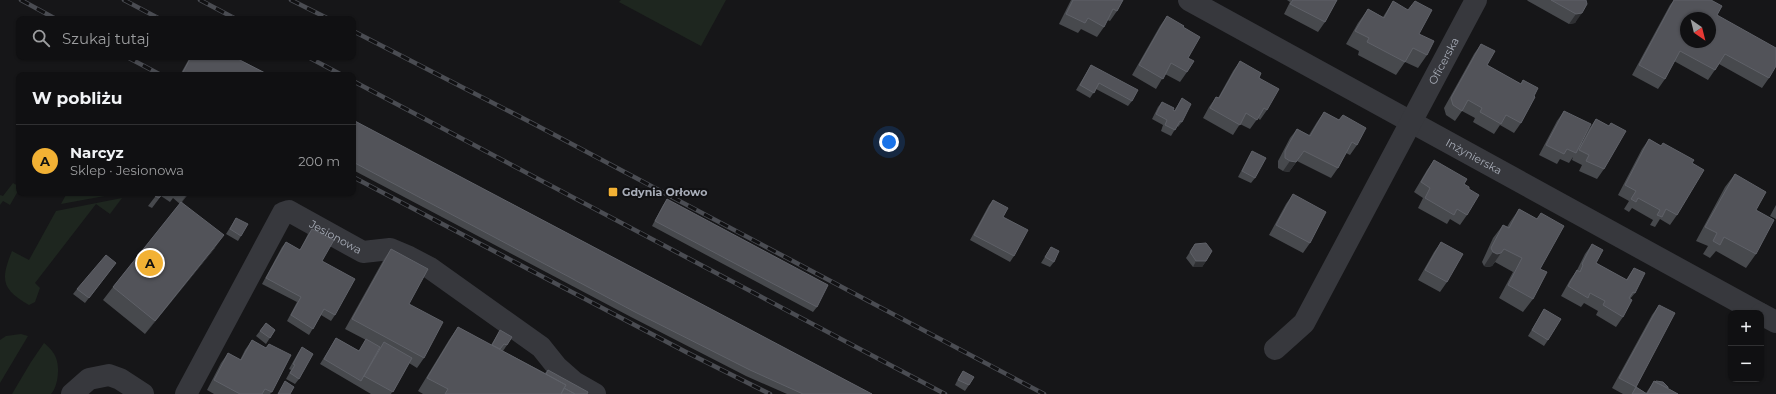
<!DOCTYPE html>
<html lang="pl">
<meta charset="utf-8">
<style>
:root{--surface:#101012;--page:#19191b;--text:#f1f3f6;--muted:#9c9d9f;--line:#303032;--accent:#f2b134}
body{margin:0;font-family:Montserrat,sans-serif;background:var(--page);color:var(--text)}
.controls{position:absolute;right:12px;bottom:12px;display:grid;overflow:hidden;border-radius:8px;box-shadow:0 1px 3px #0004}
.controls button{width:36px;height:36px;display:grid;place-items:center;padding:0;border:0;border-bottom:1px solid var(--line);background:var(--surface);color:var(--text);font:20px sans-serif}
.compass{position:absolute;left:1680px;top:12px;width:36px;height:36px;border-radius:50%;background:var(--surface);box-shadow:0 1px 3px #0004;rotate:145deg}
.you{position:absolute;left:889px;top:142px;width:14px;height:14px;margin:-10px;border:3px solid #fff;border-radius:50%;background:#1a73e8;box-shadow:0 0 0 6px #1a73e833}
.badge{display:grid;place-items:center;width:26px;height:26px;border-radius:50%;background:var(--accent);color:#111;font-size:13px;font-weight:700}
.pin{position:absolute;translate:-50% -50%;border:2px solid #fff;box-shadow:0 1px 4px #0006}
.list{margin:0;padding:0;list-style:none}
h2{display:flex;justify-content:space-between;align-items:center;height:52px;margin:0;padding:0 16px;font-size:17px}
h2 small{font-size:13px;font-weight:400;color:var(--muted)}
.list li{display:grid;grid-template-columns:26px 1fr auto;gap:12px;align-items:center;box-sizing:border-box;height:72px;padding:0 16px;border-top:1px solid var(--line)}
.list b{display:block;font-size:15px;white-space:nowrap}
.list p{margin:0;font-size:13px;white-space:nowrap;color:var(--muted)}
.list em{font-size:13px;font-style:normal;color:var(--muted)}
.icon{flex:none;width:22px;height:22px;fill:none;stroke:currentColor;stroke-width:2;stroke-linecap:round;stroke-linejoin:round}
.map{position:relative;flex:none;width:1776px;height:394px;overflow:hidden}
.search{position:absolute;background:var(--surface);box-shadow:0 1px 3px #0004;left:16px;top:16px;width:340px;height:44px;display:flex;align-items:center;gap:10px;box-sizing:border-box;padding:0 14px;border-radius:8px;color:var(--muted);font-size:15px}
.panel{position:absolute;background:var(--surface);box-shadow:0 1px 3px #0004;left:16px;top:72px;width:340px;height:124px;border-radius:8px}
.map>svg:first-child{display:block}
</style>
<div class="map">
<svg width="1776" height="394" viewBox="0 0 1776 394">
<rect width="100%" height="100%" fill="#161618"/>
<!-- green -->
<path fill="#1e261f" d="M621,0H726L701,46L619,2Z
M13,183L18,186V191L10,205L3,201L0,205V195L3,196Z
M67,193H121L61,204Z
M122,198L110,214L96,204L35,283L40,288L35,302L29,305C2,289 0,281 12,251L29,260L56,211Z
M21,334L28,336L0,383V340L6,336Z
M44,343C49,347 54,352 56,358C60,368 58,386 51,394H12L31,362Z"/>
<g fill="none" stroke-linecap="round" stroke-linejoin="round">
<!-- minor -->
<g stroke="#37383d" stroke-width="22">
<path id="s1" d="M1189,0L1759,313"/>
<path d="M1761,314L1776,322"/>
<path id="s2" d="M1275,349L1304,323L1476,0"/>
<path d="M72,394L89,379L109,375L120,379L143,394"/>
<path id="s3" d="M186,394L283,213L289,211L363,252L390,249L409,257L430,268L541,347L557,367L574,382L595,394"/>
</g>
<!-- rail casing -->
<g stroke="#4a4c52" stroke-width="4.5">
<path id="rail" d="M21,0L56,19
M124,0L160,19
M200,0L236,19
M291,0L329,19
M353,31L534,124L1044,394
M127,57L161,75
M308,57L342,75
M353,81L945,394
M353,177L686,352L770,394"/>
</g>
<!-- rail -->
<use href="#rail" stroke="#111113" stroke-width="3" stroke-dasharray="9" stroke-linecap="butt"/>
</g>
<!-- wall -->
<path fill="#47494d" d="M1071,0H1123L1117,11L1110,21L1107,20L1104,27L1097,37L1081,29L1078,33L1059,24Z
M1287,0H1337L1325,22L1318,32L1284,14L1290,2Z
M1527,0H1586L1575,23L1569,24L1528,1Z
M1674,0H1711L1717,15L1769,78L1762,88L1719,64L1708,80L1674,61L1665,79L1658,89L1632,75L1670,5Z
M1393,1L1419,34L1427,55L1418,68L1405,62L1396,75L1358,55L1359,51L1346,44L1358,23L1368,9L1383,17Z
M1167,16L1183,27L1188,58L1187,72L1180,82L1165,74L1156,89L1132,75L1160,26Z
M1481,44L1487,65L1521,84L1523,80L1534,96L1521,123L1514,133L1500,125L1494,134L1473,122L1475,118L1462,111L1455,121L1446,115L1444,108L1474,54Z
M190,57H234L269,75H180Z
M1240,61L1259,78L1267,110L1260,120L1258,118L1250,129L1240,124L1233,135L1203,118L1209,107L1216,97L1218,98L1233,71Z
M1091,65L1132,101L1128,106L1096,89L1090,98L1076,90Z
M1182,98V122L1178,127L1177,126L1171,136L1161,131L1163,125L1152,119L1158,107L1162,102L1174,111Z
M1564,111L1582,142L1589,129L1596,119L1609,126L1611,123L1604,169L1597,179L1579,171L1582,165L1572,160L1573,157L1569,163L1560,159L1557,164L1539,155L1557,121Z
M1324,112L1339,120L1343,115L1357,145L1350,155L1346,153L1338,168L1331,178L1297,161L1289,172L1283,171L1278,168V161L1290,138L1297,129L1309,135L1317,122Z
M353,120L872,394H787L746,376L631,317L353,170Z
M1649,139L1692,163L1677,215L1670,225L1660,219L1655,227L1650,225L1653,220L1632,208L1629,212L1624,209L1629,201L1618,195L1642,149Z
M1252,151L1255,178L1251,183L1238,177L1249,156Z
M1434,160L1464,184L1469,189L1467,215L1460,225L1450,219L1447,224L1418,208L1423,198L1414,192L1427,170Z
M1735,174L1756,210V254L1746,268L1716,251L1710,258L1703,254L1708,246L1696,241L1725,187Z
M158,193H189L182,202L215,248L145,334L103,300L113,287L180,204L173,198L170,202L161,196L152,208L148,206Z
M1293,194L1310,243L1303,253L1269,235L1286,204Z
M667,199L817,307L813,312L652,226L663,205Z
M993,200L1003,217L1014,256L1010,262L970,240L989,205Z
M1776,205V219L1770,216Z
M1519,209L1537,219L1541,213L1540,269L1533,299L1523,312L1499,298L1513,272L1495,262L1492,266L1488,267L1484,266L1482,262L1493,238L1503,225L1507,227L1510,222Z
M236,218L241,236L238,241L226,234Z
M312,229L322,261L335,315L331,321L321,315L309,335L287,321L297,302L262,284L282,247L286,242L300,250L308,234Z
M1441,242L1447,282L1440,292L1418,280L1434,252Z
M1195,244L1206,261L1202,267H1193L1186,258Z
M1592,244L1596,263L1626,280L1634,268L1635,293L1630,299L1623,317L1616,327L1596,315L1598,311L1584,303L1581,307L1561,296L1570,280L1577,270L1585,254Z
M1051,247L1054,262L1050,267L1041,263Z
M391,249L409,304L424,358L417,368L409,363L391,394H371L320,364L336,338L359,351L366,340L345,329L384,259Z
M112,268L85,303L73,294L77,289Z
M1659,305L1636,387L1631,394H1623L1612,388L1652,315Z
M1544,309L1548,340L1544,346L1528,336Z
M266,323L275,330L266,344L256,336Z
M458,327L491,345L500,330L507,345L503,351L545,373L548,370L587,394H423L418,391L449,340Z
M252,340L266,348L269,344L272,392L270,394H214L207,390L221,363L228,353L240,360L245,350Z
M302,347L299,379L295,384L286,379L291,370L289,369L298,353Z
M963,371L969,385L965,391L955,385L959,377Z
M1654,381L1668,388L1678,394H1631L1636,387L1646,393Z"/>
<!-- shaded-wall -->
<path fill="#2f3033" d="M1582,13L1575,23L1569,24L1576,14Z
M1304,151L1289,172L1283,171L1290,161Z
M188,193H189L180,204Z
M224,235L215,248L145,334L155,321Z
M1493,252L1501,253L1492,266L1488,267L1484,266Z
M1196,261H1206L1202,267H1193Z"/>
<!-- building -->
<path fill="#525359" stroke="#5f6168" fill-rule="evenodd" d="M1073,0H1123L1117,11L1113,9L1104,27L1088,18L1085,23L1066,14Z
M1293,0H1337L1325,22L1290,4Z
M1551,0H1586L1587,4L1582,13L1576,14Z
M1674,0H1711L1722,6L1717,15L1776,48V66L1769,78L1725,54L1715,70L1680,51L1665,79L1639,65ZM1686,18H1710V42H1686Z
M1393,1L1408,10L1415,1L1432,10L1419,34L1434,41L1427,55L1413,48L1405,62L1367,42L1369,38L1355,31L1368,9L1384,18Z
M1167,16L1184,26L1183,27L1200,37L1188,58L1194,61L1187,72L1171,63L1163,79L1139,65Z
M1481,44L1495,51L1487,65L1521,84L1523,80L1538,88L1534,96L1535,97L1521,123L1506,115L1501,124L1480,112L1482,108L1468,100L1462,111L1453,105L1451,98Z
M191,57H234L269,75H188L183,72Z
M1240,61L1261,73L1259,78L1279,89L1267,110L1264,108L1257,120L1246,113L1240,125L1210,108L1216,97L1219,98Z
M1091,65L1138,90L1132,101L1099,83L1094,93L1080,85Z
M1182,98L1191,104L1182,122L1180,121L1175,130L1165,125L1167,120L1156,114L1162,102L1174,108L1173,110L1175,111Z
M1564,111L1591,124L1576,153L1567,149L1564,154L1546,145Z
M1324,112L1339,120L1343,115L1366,128L1357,145L1352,142L1338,168L1304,151L1296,162L1290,161L1285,158V151L1297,129L1310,136Z
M1596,119L1609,126L1611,123L1626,131L1604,169L1586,161L1589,155L1579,150Z
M353,120L872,394H803L750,370L635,312L353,162Z
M1649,139L1661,146L1663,143L1694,160L1692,163L1704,170L1677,215L1666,209L1662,217L1657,215L1660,210L1638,198L1636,202L1631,199L1636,191L1625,185Z
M1252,151L1266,158L1255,178L1242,171Z
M1434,160L1467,179L1464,184L1469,187V189L1479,195L1467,215L1457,209L1454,215L1425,198L1430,188L1421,182Z
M1735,174L1766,192L1756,210L1774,220L1756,254L1724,237L1720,245L1713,241L1717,233L1705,227Z
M158,193H163L159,198L155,196Z
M1293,194L1326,212L1310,243L1276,225Z
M667,199L828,285L817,307L655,221Z
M993,200L1008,208L1003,217L1028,230L1014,256L974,235Z
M181,202L224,235L155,321L113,287Z
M1519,209L1537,219L1541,213L1564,226L1540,269L1547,272L1533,299L1508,285L1522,258L1504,249L1501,253L1497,254L1493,252L1491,248L1503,225L1509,228Z
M236,218L248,224L241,236L230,229Z
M312,229L334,240L322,261L355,279L335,315L324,309L313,329L291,315L301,297L266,278L286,242L300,250Z
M1441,242L1463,254L1447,282L1425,270Z
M1206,243L1212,251L1206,261H1196L1190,252L1195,244Z
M1592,244L1603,250L1596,263L1627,280L1634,268L1645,273L1635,293L1633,292L1629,298L1632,300L1623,317L1603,305L1605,301L1590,293L1588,298L1568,286L1577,270L1580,272L1583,265L1582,264Z
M1051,247L1059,251L1054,262L1045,257Z
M391,249L428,269L409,304L443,322L424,358L352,319Z
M106,255L116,263L89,298L77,289Z
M1659,305L1675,313L1636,387L1619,378Z
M1544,309L1561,319L1548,340L1532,330Z
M266,323L275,330L270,338L260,331Z
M458,327L566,385L561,394H445L448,389L427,378Z
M500,330L512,337L507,345L504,344L500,349L492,345Z
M336,338L359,351L366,339L380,347L361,381L324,359Z
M252,340L266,348L269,344L291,355L272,392L265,389L262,394H240L214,380L228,353L241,360Z
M384,342L412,358L393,392L364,376Z
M302,347L313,354L299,379L290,373L295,365L293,364Z
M548,370L588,392L587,394H575L564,388L566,385L546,374Z
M963,371L974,377L969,385L958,380Z
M285,381L294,387L290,394H278Z
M1654,381L1678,394H1632L1636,387L1647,394Z
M1656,381L1663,382L1668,387V388L1655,382Z
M564,388L575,394H561Z"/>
<!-- markers -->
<rect fill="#f2b134" stroke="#111113" stroke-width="1.5" x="608" y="187" width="10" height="10" rx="2"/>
<g text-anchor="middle" stroke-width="4" stroke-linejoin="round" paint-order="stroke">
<!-- street labels -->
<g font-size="11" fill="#a8adb8" stroke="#111113">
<text dy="4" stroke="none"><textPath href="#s2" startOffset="336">Oficerska</textPath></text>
<text dy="4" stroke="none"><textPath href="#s1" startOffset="325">Inżynierska</textPath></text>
<text dy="4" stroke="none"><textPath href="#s3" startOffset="265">Jesionowa</textPath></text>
</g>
<!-- poi labels -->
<g font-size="11" font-weight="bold" fill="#a8adb8" stroke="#111113" text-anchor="start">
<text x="622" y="196">Gdynia Orłowo</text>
</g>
</g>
</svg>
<div class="controls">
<button>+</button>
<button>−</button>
</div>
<svg class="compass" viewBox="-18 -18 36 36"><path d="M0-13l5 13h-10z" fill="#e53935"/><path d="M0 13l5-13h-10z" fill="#9c9d9f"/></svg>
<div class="you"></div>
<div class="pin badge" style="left:150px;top:263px">A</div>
<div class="search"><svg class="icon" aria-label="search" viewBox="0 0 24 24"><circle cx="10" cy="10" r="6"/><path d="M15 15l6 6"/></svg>Szukaj tutaj</div>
<section class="panel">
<h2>W pobliżu<small></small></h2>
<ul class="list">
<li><span class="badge">A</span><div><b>Narcyz</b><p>Sklep · Jesionowa</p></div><em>200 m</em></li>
</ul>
</section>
</div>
